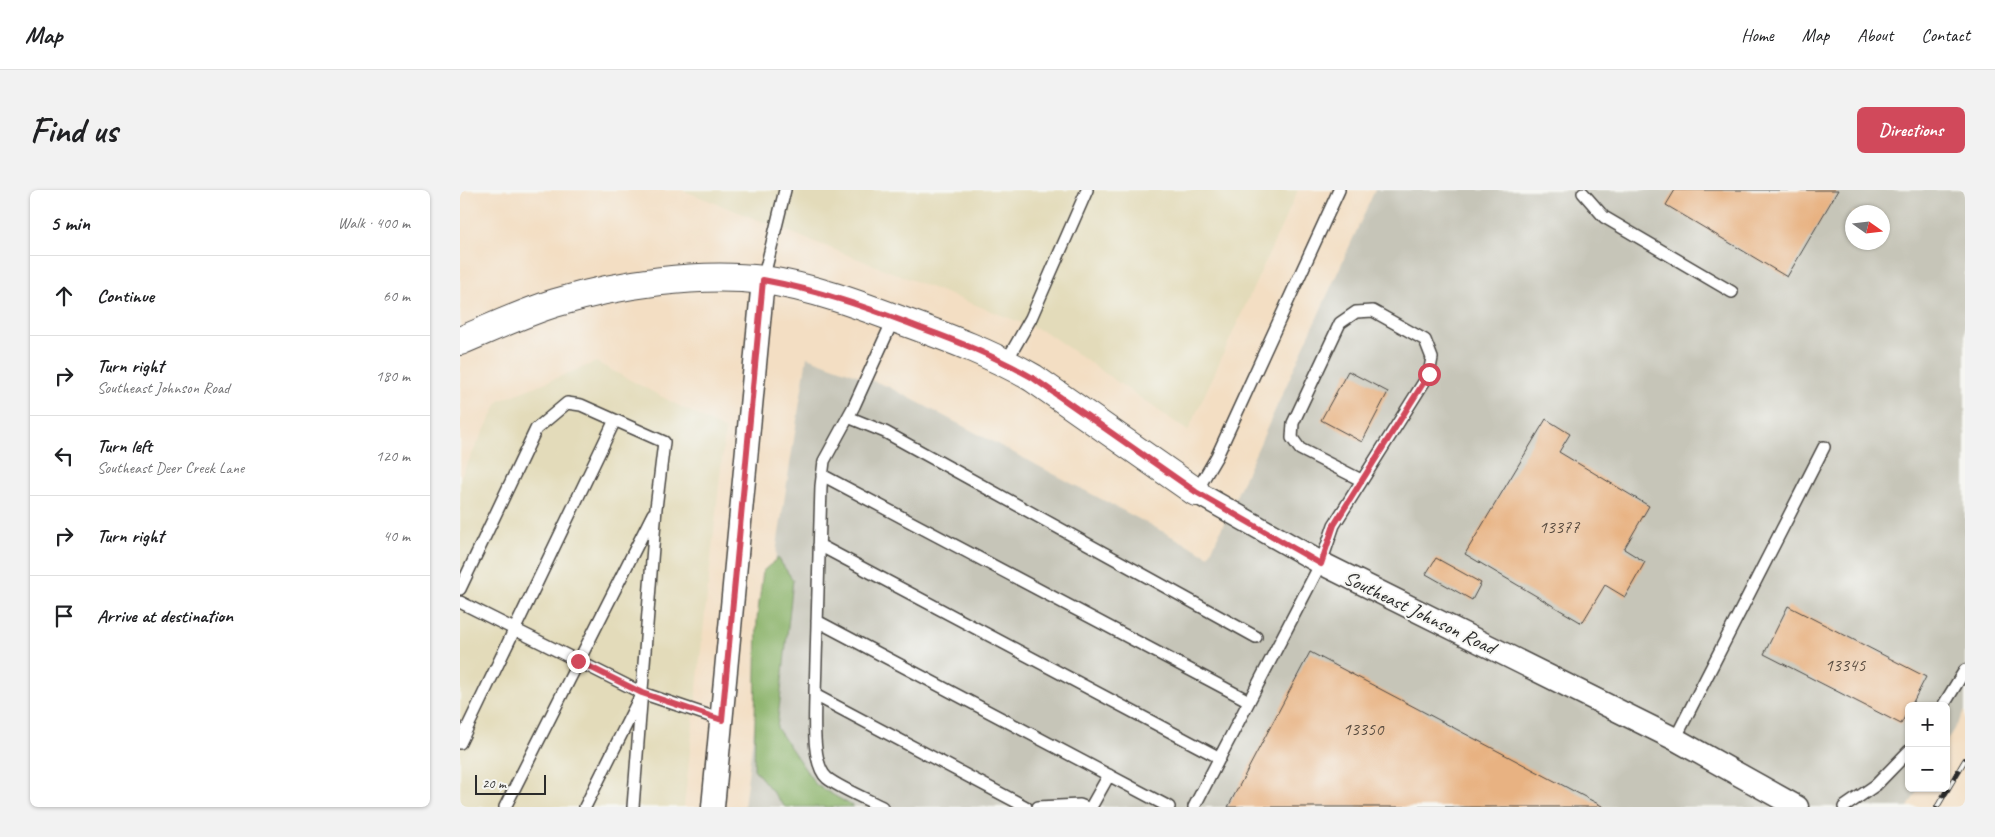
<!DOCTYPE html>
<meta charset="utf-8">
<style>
:root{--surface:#fff;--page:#f2f2f2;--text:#202124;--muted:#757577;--line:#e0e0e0;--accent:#d1495b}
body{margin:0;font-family:Caveat,sans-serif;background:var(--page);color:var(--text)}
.controls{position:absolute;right:15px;bottom:15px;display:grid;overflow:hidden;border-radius:8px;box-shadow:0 1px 4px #0004}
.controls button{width:45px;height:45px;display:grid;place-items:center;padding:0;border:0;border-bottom:1px solid var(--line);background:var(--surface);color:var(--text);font:25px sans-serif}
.compass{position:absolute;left:1385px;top:15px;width:45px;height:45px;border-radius:50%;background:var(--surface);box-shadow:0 1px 4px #0004;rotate:104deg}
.scale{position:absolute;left:15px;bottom:12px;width:71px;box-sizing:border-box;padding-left:5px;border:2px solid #2b2b2b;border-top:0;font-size:14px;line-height:18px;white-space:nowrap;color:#2b2b2b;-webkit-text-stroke:4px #f6f6f2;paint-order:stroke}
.stop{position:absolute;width:15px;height:15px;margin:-11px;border:4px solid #d1495b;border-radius:50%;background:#fff}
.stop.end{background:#d1495b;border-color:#fff;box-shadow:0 1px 5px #0008}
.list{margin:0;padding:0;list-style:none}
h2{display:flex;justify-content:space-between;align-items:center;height:65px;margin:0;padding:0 20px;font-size:21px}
h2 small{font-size:16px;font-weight:400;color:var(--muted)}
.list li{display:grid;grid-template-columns:32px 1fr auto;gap:15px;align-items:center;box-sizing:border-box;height:80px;padding:0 20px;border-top:1px solid var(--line)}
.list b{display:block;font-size:19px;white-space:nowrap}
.list p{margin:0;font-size:16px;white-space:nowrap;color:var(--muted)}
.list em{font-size:16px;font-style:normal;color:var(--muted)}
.icon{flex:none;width:28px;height:28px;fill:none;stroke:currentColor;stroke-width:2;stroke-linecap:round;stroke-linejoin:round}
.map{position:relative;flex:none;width:1505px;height:617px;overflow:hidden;border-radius:8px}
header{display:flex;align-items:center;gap:30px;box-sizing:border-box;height:70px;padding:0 25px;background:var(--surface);border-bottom:1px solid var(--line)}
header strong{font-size:24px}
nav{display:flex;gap:28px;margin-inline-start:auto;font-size:18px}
.intro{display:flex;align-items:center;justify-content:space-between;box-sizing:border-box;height:120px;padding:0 30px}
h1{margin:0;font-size:35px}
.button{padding:12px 22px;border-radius:8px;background:var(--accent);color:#fff;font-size:18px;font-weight:700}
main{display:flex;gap:30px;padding:0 30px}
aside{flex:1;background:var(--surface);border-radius:8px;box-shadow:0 1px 4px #0004}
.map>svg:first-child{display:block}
</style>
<header>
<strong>Map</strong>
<nav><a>Home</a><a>Map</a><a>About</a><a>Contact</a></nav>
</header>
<div class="intro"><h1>Find us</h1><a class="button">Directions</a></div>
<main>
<aside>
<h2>5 min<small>Walk · 400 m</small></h2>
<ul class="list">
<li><svg class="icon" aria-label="ahead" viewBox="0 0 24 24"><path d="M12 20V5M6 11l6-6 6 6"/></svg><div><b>Continue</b></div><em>60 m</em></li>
<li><svg class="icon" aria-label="right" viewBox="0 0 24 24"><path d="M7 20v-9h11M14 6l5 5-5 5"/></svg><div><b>Turn right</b><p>Southeast Johnson Road</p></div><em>180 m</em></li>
<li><svg class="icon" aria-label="left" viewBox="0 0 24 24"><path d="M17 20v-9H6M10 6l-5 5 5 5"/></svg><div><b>Turn left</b><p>Southeast Deer Creek Lane</p></div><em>120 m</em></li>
<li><svg class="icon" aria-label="right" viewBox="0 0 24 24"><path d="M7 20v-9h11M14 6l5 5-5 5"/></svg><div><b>Turn right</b></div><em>40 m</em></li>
<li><svg class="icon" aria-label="arrive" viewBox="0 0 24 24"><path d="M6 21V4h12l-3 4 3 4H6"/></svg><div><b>Arrive at destination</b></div></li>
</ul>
</aside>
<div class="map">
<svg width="1505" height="617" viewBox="0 0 1505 617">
<rect width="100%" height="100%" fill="#f6f6f2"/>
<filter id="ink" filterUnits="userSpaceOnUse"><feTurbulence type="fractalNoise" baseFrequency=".02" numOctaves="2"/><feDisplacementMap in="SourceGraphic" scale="10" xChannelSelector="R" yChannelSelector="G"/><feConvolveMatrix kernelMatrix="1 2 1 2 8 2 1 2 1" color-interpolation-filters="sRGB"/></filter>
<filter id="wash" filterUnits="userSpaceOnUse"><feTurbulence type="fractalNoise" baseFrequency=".0096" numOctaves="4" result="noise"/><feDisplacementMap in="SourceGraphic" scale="20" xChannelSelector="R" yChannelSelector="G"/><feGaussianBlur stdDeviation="1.12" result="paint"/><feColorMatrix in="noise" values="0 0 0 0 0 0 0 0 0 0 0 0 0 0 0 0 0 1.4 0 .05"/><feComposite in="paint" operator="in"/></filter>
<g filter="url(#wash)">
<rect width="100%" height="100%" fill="#f3dec3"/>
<!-- built -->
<path fill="#e3dbba" d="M222,0H838L728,241L587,143Z
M136,172L265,240L224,617H0V288L39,211Z"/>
<!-- industrial -->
<path fill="#c6c5b8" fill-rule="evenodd" d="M915,0H1505V521L1486,552V516H1449V598H1459L1448,617H284L317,356L347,167L427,196L749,366ZM1392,22H1422V52H1392Z"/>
<!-- forest -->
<path fill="#8ab269" stroke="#5a6e4a" d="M318,368L333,390L317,538L356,595L394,617H325L294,579L297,429L303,381Z"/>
<g id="blocks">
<!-- building -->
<path fill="#e8b282" d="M1215,0H1378L1327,87L1206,15Z
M888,181L928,202L902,252L861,230Z
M1086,229L1110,244L1099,262L1189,316L1164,359L1185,372L1165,407L1145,395L1122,433L1005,364Z
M976,368L1021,393L1012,410L966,384Z
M1328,416L1466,487L1451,516H1449V519L1441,534L1304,464Z
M850,462L1144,617H768Z"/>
</g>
</g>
<g filter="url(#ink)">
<use href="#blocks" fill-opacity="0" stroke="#494642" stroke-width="1"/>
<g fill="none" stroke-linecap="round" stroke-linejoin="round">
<!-- service casing -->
<g stroke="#494642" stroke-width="14">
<path id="service" d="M1123,3L1144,27L1272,102
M303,90L325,0
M434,128L394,216L364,271L361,296L355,505L566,617
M546,172L571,128L627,0
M388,227L425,242L796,447
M362,285L789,511
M736,302L757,266L879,0
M359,355L760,568
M0,399L76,239L107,213L121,215L204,252L196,318L173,617
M0,412L182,503L262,530
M357,431L709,617
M355,505C355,525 351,574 367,588C378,597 408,610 422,617
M1483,516L1505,480
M1215,549L1364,257
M0,553L155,230
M45,617L193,324
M125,617L179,509
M578,617L620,615L625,617
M631,617L649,585
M734,617L861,373L874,335L969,184L972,168L965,150L913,121L896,122L880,133L833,233L832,248L840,259L901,290
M1384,617L1416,595L1449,561"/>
</g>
<!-- minor casing -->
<g stroke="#494642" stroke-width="25">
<path id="minor" d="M736,302L861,373L1215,549L1337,617
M253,617L303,90"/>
</g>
<!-- tertiary casing -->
<g stroke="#494642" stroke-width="30">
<path id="tertiary" d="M0,151C31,138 63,123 95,113C157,94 239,82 304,90C352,97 400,115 445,132C489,148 532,164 573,188L736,302"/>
</g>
<!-- service -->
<use href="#service" stroke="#fff" stroke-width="11"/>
<!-- minor -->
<use href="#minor" stroke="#fff" stroke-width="22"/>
<!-- tertiary -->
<use href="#tertiary" stroke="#fff" stroke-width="28"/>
<!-- rail casing -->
<g stroke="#2b2b2b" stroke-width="5.5">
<path id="rail" d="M1477,617L1505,570"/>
</g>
<!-- rail -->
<use href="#rail" stroke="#f6f6f2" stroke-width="4" stroke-dasharray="11" stroke-linecap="butt"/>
</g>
</g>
<g fill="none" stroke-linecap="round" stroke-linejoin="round" filter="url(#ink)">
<!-- route -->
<path stroke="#d1495b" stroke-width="6" d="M118,471L182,503L262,530L303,90C358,100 409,118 461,138C500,152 537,167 573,188L736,302L861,374L874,335L969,184"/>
</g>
<g text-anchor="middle" stroke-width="4" stroke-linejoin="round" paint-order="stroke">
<!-- number labels -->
<g font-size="18" fill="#5a4d41">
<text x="1099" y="343">13377</text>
<text x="1385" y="481">13345</text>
<text x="903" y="545">13350</text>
</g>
<!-- street labels -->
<g font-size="20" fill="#2b2b2b" stroke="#f6f6f2">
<text transform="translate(960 422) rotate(26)" y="7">Southeast Johnson Road</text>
</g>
</g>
</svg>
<div class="controls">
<button>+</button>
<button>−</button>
</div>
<svg class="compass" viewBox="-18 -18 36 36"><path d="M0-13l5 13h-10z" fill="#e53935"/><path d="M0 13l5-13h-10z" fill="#757577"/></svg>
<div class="scale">20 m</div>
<div class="stop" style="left:969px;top:184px"></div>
<div class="stop end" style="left:118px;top:471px"></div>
</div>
</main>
